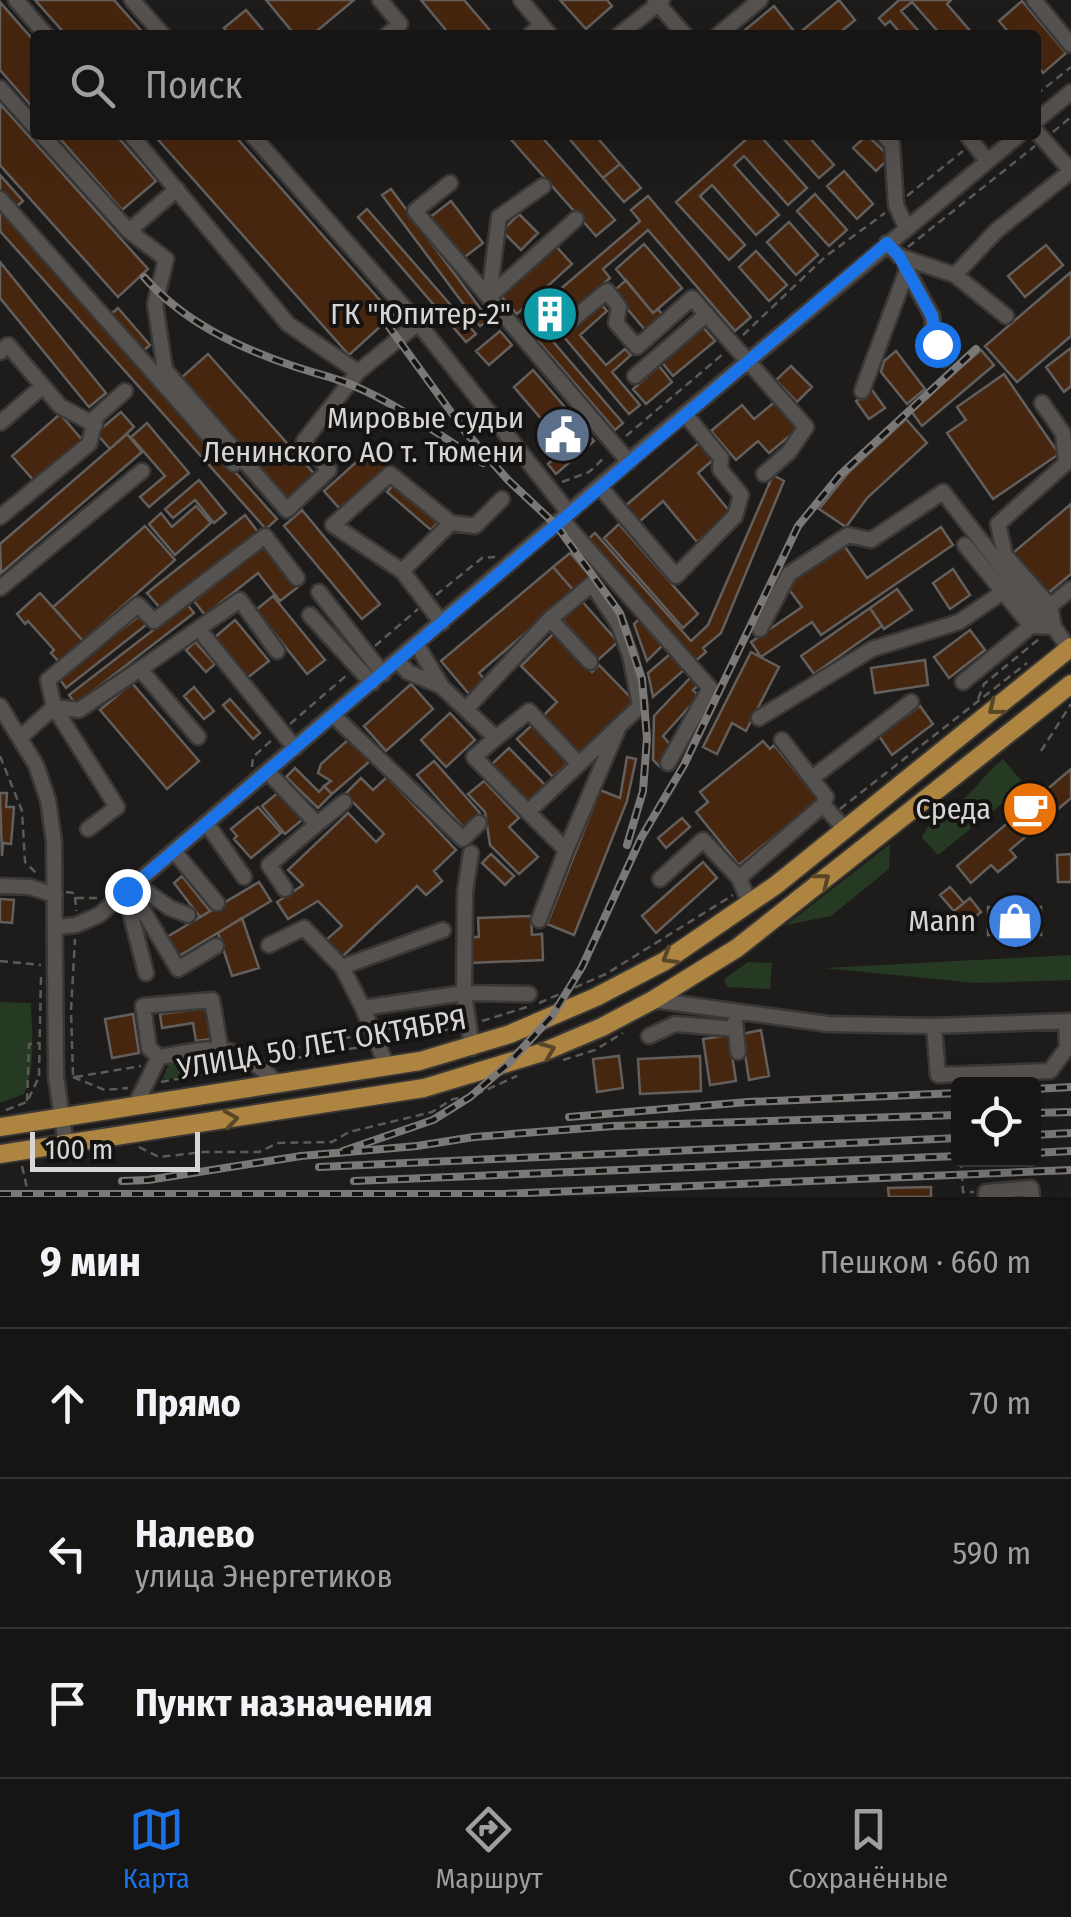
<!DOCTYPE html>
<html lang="ru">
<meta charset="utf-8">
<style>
:root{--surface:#161514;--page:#232222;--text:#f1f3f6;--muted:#9e9fa0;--line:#353434;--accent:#1a73e8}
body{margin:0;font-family:"Fira Sans Condensed",sans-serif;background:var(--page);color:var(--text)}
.controls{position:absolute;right:30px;bottom:30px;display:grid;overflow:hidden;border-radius:10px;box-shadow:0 10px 40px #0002}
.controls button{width:90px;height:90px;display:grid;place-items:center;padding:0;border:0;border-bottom:2px solid var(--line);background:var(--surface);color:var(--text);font:50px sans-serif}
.scale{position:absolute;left:30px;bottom:25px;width:170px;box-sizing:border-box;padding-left:10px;border:5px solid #d8d6d5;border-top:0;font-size:28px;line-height:35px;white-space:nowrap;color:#d8d6d5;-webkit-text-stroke:8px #151311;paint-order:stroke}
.stop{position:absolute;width:30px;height:30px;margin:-22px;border:8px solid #1a73e8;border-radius:50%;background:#fff}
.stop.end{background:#1a73e8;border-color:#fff;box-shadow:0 2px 10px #0008}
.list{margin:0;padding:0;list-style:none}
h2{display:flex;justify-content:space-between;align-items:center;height:130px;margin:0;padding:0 40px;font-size:42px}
h2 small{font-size:32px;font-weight:400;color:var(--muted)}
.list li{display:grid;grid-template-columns:65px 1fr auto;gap:30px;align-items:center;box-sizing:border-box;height:150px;padding:0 40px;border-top:2px solid var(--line)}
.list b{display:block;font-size:38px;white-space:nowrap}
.list p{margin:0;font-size:32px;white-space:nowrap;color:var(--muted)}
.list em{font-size:32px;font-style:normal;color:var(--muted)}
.icon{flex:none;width:55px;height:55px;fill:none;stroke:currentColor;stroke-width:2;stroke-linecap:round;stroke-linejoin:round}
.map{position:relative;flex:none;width:1071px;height:1197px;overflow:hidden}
.search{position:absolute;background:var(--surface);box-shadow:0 10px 40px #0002;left:30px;right:30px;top:30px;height:110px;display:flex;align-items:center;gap:25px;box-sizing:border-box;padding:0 35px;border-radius:10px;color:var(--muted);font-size:38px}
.sheet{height:580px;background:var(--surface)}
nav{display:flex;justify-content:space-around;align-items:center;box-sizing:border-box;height:140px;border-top:2px solid var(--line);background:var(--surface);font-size:28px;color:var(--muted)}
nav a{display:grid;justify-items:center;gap:5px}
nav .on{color:var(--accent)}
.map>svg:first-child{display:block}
</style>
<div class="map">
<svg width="1071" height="1197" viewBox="0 0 1071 1197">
<rect width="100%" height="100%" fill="#1e1c1a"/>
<!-- green -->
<path fill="#263922" d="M1003,759L1025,785L938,855L922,838C928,818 954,809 969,794C981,782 989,770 1003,759Z
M890,844L889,869L831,916L786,925Z
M1071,955V980L976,983L824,968Z
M748,962L772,963L770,989L727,987L724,979Z
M0,1002L31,1003C32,1033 36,1067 24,1094L0,1103Z
M216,1052L232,1058L237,1066L162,1080L171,1059Z"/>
<!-- building -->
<path fill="#47260f" stroke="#625f5d" stroke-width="2.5" d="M35,0H114L145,35H66Z
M266,0H354L312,35H295Z
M421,0H464L494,35H450Z
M560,0H607L612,6L586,29Z
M839,0L855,20L837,35H739L774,6L797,35Z
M899,0H951L947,4L972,33L941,35L912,2L901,11L922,35H902L890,21L885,25L879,18Z
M1022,1L1066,53L1043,73L1036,64V35H1011L999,21Z
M0,2L35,42V110L0,70Z
M246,10L267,35H230L224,28Z
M0,104L148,269L118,297L0,165Z
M57,135H116L156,181L122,210Z
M154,135H234L393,315L349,355Z
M507,135H540L615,220L596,236Z
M566,135H595L620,164L603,178Z
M751,135H768L763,139L807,188L788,205L744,156L734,165L779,215L756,235L712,185L700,196L745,245L729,260L676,202Z
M780,135H807L834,165L819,178Z
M867,135L890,157L876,171L853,148Z
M620,164L641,188L624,202L603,178Z
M844,171L873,204L857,219L827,186Z
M0,175L23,201L15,208L0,191Z
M391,189L489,320L480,326L382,195Z
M815,194L847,230L829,246L797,211Z
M648,196L751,317L735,331L648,230L603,269L610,278L565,317L574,328L601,304L607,311L580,335L606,365L625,349L631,355L612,372L640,405L629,414L547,317L538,324L623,423L615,430L522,322L640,221L631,210Z
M451,201L483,243L461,260L429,218Z
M0,208L277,519L266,529L0,231Z
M367,209L476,334L466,342L358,217Z
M519,214L538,233L521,250L502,231Z
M789,222L818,255L796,275L767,242Z
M554,244L572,264L517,314L499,294Z
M644,244L682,288L653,313L616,269Z
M1046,245L1063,265L1025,297L1008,276Z
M756,251L787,285L769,301L739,267Z
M0,262L106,393L89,407L0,298Z
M1071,272V336L1017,382L985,346Z
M626,280L653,313L658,309L664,317L646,331L613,292Z
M118,308L150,345L143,351L111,314Z
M701,325L715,341L673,376L660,360Z
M500,331L512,345L489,365L476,351Z
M1071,348V386L1064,392L1046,367Z
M981,350L994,365L922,426L911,411Z
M896,351L925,389L907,404L881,372L884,361Z
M208,354L317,477L290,501L181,378Z
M659,366L672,382L646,404L633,389Z
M791,366L812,387L797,402L776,380Z
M533,370L594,441L556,474L548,464L566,448L514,387Z
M1004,374L1059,454L993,499L947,433L966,420L957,407Z
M872,390L885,408L869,419L856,401Z
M776,401L799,428L769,453L758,441L736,460L711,431L742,405L754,419Z
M121,412L134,427L110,449L96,433Z
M60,414L83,441L36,483L12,456Z
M906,419L927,443L867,498L846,527L819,509L849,472Z
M147,423L189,473L149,507L140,497L165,476L131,437Z
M127,434L142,452L1,573L0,544Z
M700,442L714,459L698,473L731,513L697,542L663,501L638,523L624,507Z
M372,448L388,466L340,509L324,491Z
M773,475L784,481L721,633L703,648L706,652L693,663L586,541L595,533L691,641L708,625Z
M199,480L226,513L214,523L195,500L173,518L165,509Z
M395,483L439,521L431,530L387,492Z
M1071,504V574L1047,594L1013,553Z
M196,506L211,523L175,555L149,524L161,513L172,527Z
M302,510L380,604L362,619L284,526Z
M245,515L258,532L161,609L147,593Z
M619,524L698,614L683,628L604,538Z
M145,526L175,560L83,641L53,607Z
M941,527L953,545L821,635L812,622L761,657L751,642L802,607L785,584L843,544L867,578Z
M264,545L298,587L280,601L258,573L205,615L194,601Z
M570,553L591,577L574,591L553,567Z
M553,567L574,591L479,673L485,680L469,694L441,661Z
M953,569L970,595L950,609L933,583Z
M897,589L912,610L884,629L870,608Z
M40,593L83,641L59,662L51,653L54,650L28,621L25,624L17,614Z
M273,596L325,660L307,674L256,610Z
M580,599L618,642L598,660L560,617Z
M187,604L194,613L76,704L69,695Z
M870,608L882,626L814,674L801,656Z
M139,616L146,625L66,688L59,678Z
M639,619L662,646L647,661L634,624Z
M235,620L269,661L247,678L214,638Z
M970,630L985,650L949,678L934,657Z
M554,633L592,672L599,665L635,702L578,758L540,719L557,702L521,666Z
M195,642L215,664L206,672L186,650Z
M751,652L779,667L746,731L732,723L717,754L703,747Z
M670,654L684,670L653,697L648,673Z
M925,660L928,685L875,693L871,668Z
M691,677L699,685L693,690L699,696L663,736L672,747L659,766L653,760L654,716Z
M132,683L199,761L167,789L100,710Z
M411,684L433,709L386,751L364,726Z
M194,687L214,711L204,719L184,696Z
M230,699L260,733L253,739L223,705Z
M920,706L933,724L892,755L879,736Z
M450,713L475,740L446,767L421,740Z
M532,725L568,763L553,777L517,739Z
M349,739L370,761L332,794L324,786L331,781L318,773L321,764Z
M763,741L770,749L774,745L819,800L739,865L696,812L708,802L700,792Z
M509,748L546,786L528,803L491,765Z
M627,757L636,759L627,801L574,935L547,924L600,790L620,798Z
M434,761L480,813L463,827L417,775Z
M295,768L319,792L324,786L332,794L318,808L286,777Z
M1071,769V798L1010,850L1016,857L998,872L991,865L971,883L957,866Z
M387,777L456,850L434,871L442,881L426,895L417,886L342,957L326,940L342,926L318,901L288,919L277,902L303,885L288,870L348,813L376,842L384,834L345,794L361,778L373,790Z
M484,781L519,818L509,827L538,857L519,874L490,845L485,812L468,794Z
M280,791L303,819L285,834L262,806Z
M0,793H7L6,807H14L11,844L3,843L2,856Z
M258,807L281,833L251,858L234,839L237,836L231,829Z
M682,818L690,827L666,848L658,838Z
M491,854L514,876L505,885L482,863Z
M1071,854V882H1058L1057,855Z
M703,862L717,878L656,933L642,916Z
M182,876L210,911L200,917L174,883Z
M259,882L271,901L179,956L167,937Z
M950,887L964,903L954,911L940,895Z
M970,898L981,912L966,925L954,911Z
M0,899L14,900L12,923L0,922Z
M988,907H1041V935H988Z
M531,916L532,935L542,934L543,960L470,963L469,937H479L478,918Z
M242,918L259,968L232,976L218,933Z
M206,1008L211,1039L196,1041L193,1023L162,1028L160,1014Z
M133,1014L139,1053L112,1058L105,1019Z
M761,1030L769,1076L749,1080L742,1034Z
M729,1035L736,1081L710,1085L703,1039Z
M619,1056L623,1088L597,1092L593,1059Z
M700,1056L701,1091L640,1094L638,1059Z
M931,1187V1197H889L888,1188Z"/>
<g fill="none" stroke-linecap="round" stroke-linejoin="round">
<!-- minor casing -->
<g stroke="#3a3837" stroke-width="19">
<path id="minor" d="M16,0L46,35
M132,0L163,35
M380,0L400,24L387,35
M521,0L550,35
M662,0L658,4L685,35
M1034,0L1071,45
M530,35L541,25
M619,35L658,4L655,0
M718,35L760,0
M0,88L35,127
M1036,121L1071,92
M1036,131L1071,171
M42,135L129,231L177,189
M131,135L288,324L358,372L418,323L569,513
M252,135L418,323
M884,135L892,144L896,205L906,227
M967,135L987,161
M450,183L415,211L629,462
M543,186L499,217L489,297L576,219
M0,199L234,464
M129,231L166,259L155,304L165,370L287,510L329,470L304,441L358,372
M887,243L899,256L955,275L1006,316
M906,268L932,316L934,334L943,359
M955,275L996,231L1071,171
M572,320L607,291L619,307L616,323L637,347L692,298L806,427L789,452L764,474
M0,352L8,345L60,406L95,425
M635,376L707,314
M862,391L907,270
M1042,403L1063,433L1066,463L998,524L1005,555L1050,606
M0,423L43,386
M600,487L676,576L735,516L741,495L720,469L721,458L685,414
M0,517L89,444L96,417L125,391
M562,520L710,688L668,763
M451,523L475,526L502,499
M965,545L1031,626L1053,627
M402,571L333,525L390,474L451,523L402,571L442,623
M0,588L142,471
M319,592L383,674
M310,615L372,683
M550,619L592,584L619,625L630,655L640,706L579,764
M760,629L789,574L848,535L871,540L943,492L1038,614L1054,627
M205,637L295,748
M417,645L441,685
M1069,649L1054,627L1050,606L1071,589
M398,661L408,672L441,686L496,738L474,757L528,812L579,764L529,711L496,738
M140,669L240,600L277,651
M963,682L1031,626
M0,706L36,765L48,800L54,842L56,1077L66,1145
M467,708L550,619L590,662
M334,716L463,839L479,823
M759,718L872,649L959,622L1003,592
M22,736L54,707L79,710L140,669L198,737
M782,740L826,797L823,805
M268,772L317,824L269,865L285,889
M812,778L911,702
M528,812L566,850L539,920
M207,824L244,877
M317,824L344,802
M88,829L117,807L54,707L48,680L138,605L154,621L265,536L297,578
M566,850L617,731
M174,851L217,903
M739,878L823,805L845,829
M660,879L703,840L739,878L750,904
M136,884L170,908L188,915
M0,886L30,887L55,895
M127,891L141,907L178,969L216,946
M133,899L131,915L146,973
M56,927L76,925L99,915L650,443L1019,135
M269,945L304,928L342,967
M653,1000L828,1024L934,1026L1071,1021
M363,1008L342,967L443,930
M735,1022L738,1052
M934,1026L938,1075L1050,1071L1067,1048L1066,1021
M649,1036L675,1024L736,1029
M472,1048L464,993L529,994
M159,1057L149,1048L143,1006L212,1000L220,1046
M387,1067L363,1008L464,993L465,892L471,853
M136,1104L159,1057C216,1047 233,1039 278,1084
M986,1197V1192L1031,1188L1032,1197"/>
</g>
<!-- major casing -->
<g stroke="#3a3837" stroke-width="22">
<path id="major" d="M0,1127L420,1061L510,1034L596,997L665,961L776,885L1071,647
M0,1154L424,1088L543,1052L602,1027L653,1000L737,948L1071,684"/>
</g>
<!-- path -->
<path stroke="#5d5b5a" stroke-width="2.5" stroke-dasharray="8 5" stroke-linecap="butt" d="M1036,95L1071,67
M1053,132L1071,117
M907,196L963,151
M908,247L1035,146
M743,335L826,256L885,213
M626,436L723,354
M562,482L589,472L606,456
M436,595L482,558L495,557
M375,646L418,609
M978,699L984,684L1039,639
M290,724L348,674
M1041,751L1071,704
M0,756L22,811L25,862L39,876
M252,767L253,757L273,739
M840,809L1027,663
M66,892L75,893L76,911
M76,898H100
M0,961L41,965
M539,1003L606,974L733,895
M482,1021L527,1007
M383,1030L453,1012
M389,1042L455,1028
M266,1054L361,1035
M563,1060L595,1050L623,1033
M272,1062L367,1046
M73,1075L71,1010L75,939
M39,1076L41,974
M73,1077L105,1090L128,1088
M75,1077L141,1066
M161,1082L237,1068
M956,1087L958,1120
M27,1101L29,1044L40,1043
M6,1110L27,1102L38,1079L42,1078
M139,1147L159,1157L204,1152H259L278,1143L332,1142L349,1132L432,1112L453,1099L470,1097L517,1076
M961,1160L963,1192H974
M22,1166L29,1197"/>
<!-- minor -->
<use href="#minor" stroke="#555250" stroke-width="14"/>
<!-- major -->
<use href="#major" stroke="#ad8440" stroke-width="18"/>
<!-- rail casing -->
<g stroke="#7b7977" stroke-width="8">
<path id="rail" d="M144,277C184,322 237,347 293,366C313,373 333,377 352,385C399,405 440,435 483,463
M387,324L464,430L508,480L556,525L620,613L642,679L647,738L643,791L627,845
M1034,1089L1071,1087
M1034,1113L1071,1112
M569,1117L748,1102L958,1093
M1034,1135L1071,1133
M343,1151L433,1120L470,1097L508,1064L552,1016L582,967L641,838L684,765L798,526L840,475L976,349
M1034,1153L1071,1151
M319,1167L958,1138
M122,1181L148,1180L301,1156L417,1146L474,1137L613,1126L958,1115
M354,1181L958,1156
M0,1194H503L1071,1170"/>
</g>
<!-- rail -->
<use href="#rail" stroke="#151311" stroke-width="4" stroke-dasharray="11" stroke-linecap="butt"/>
</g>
<!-- one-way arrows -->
<defs><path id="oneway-chevron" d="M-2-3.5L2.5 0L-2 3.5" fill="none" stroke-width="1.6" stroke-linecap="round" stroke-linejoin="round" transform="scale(2.5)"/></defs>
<g stroke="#594626">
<use href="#oneway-chevron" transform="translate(995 708) rotate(141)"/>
<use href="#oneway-chevron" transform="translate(823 880) rotate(-38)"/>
<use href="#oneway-chevron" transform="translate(669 957) rotate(149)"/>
<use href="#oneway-chevron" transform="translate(548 1050) rotate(-22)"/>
<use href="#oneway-chevron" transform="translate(231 1119) rotate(-9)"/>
</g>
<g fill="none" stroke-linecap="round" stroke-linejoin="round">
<!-- route -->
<path stroke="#1a73e8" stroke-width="12" d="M127,891L887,243L899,256L932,316L937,344"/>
</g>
<!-- icons -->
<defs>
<g id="building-disc" transform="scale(2.875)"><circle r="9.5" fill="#0f9aa8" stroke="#151311"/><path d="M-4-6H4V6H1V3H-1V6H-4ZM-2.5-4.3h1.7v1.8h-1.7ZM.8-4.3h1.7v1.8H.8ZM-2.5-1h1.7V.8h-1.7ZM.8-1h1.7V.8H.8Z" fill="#fff"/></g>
<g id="civic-disc" transform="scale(2.875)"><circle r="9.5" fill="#5c6f8a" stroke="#151311"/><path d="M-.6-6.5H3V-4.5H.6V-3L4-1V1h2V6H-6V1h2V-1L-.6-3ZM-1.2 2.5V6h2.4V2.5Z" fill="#fff"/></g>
<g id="cafe-disc" transform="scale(2.875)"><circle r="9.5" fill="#e8710a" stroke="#151311"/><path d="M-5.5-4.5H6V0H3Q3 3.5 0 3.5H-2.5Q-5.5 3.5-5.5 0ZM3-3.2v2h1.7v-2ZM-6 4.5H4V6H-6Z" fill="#fff"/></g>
<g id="shop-disc" transform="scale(2.875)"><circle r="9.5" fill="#3f7fe0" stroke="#151311"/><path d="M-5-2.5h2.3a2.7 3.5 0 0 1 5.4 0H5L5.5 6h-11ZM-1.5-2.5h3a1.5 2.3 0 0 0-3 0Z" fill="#fff"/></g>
</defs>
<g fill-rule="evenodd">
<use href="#building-disc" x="550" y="314"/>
<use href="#civic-disc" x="563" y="435"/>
<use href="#cafe-disc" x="1030" y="809"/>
<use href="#shop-disc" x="1015" y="921"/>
</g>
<g text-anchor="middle" stroke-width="8" stroke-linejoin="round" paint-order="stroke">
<!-- poi labels -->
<g font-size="30" fill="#d8d6d5" stroke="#151311" text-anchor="end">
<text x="511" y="324">ГК "Юпитер-2"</text>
<text x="524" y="428">Мировые судьи<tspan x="524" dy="34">Ленинского АО т. Тюмени</tspan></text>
<text x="991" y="819">Среда</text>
<text x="976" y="931">Mann</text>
</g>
<!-- street labels -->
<g font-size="30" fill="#d8d6d5" stroke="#151311">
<text transform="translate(322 1044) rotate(-10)" y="10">УЛИЦА 50 ЛЕТ ОКТЯБРЯ</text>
</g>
</g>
</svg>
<div class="controls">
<button><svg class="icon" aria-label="locate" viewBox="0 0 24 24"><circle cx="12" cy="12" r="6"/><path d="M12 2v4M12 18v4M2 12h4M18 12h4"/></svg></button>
</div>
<div class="scale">100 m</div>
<div class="stop" style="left:937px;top:344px"></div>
<div class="stop end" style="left:127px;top:891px"></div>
<div class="search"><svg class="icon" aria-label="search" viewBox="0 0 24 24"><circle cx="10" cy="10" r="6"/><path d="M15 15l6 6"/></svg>Поиск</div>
</div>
<section class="sheet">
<h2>9 мин<small>Пешком · 660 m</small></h2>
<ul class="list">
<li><svg class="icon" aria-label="ahead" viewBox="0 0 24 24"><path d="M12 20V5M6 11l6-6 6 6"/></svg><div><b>Прямо</b></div><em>70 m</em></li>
<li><svg class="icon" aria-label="left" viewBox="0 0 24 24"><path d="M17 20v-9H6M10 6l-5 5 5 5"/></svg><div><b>Налево</b><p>улица Энергетиков</p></div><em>590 m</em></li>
<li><svg class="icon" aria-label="arrive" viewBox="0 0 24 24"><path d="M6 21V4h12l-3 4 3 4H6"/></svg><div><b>Пункт назначения</b></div></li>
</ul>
</section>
<nav>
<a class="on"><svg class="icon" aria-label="map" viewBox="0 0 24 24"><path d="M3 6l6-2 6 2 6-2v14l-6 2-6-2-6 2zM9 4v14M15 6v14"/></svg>Карта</a>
<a><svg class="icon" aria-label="directions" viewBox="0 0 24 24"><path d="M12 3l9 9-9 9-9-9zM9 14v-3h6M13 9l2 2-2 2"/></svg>Маршрут</a>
<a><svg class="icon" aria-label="saved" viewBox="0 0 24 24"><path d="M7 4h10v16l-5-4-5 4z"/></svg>Сохранённые</a>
</nav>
